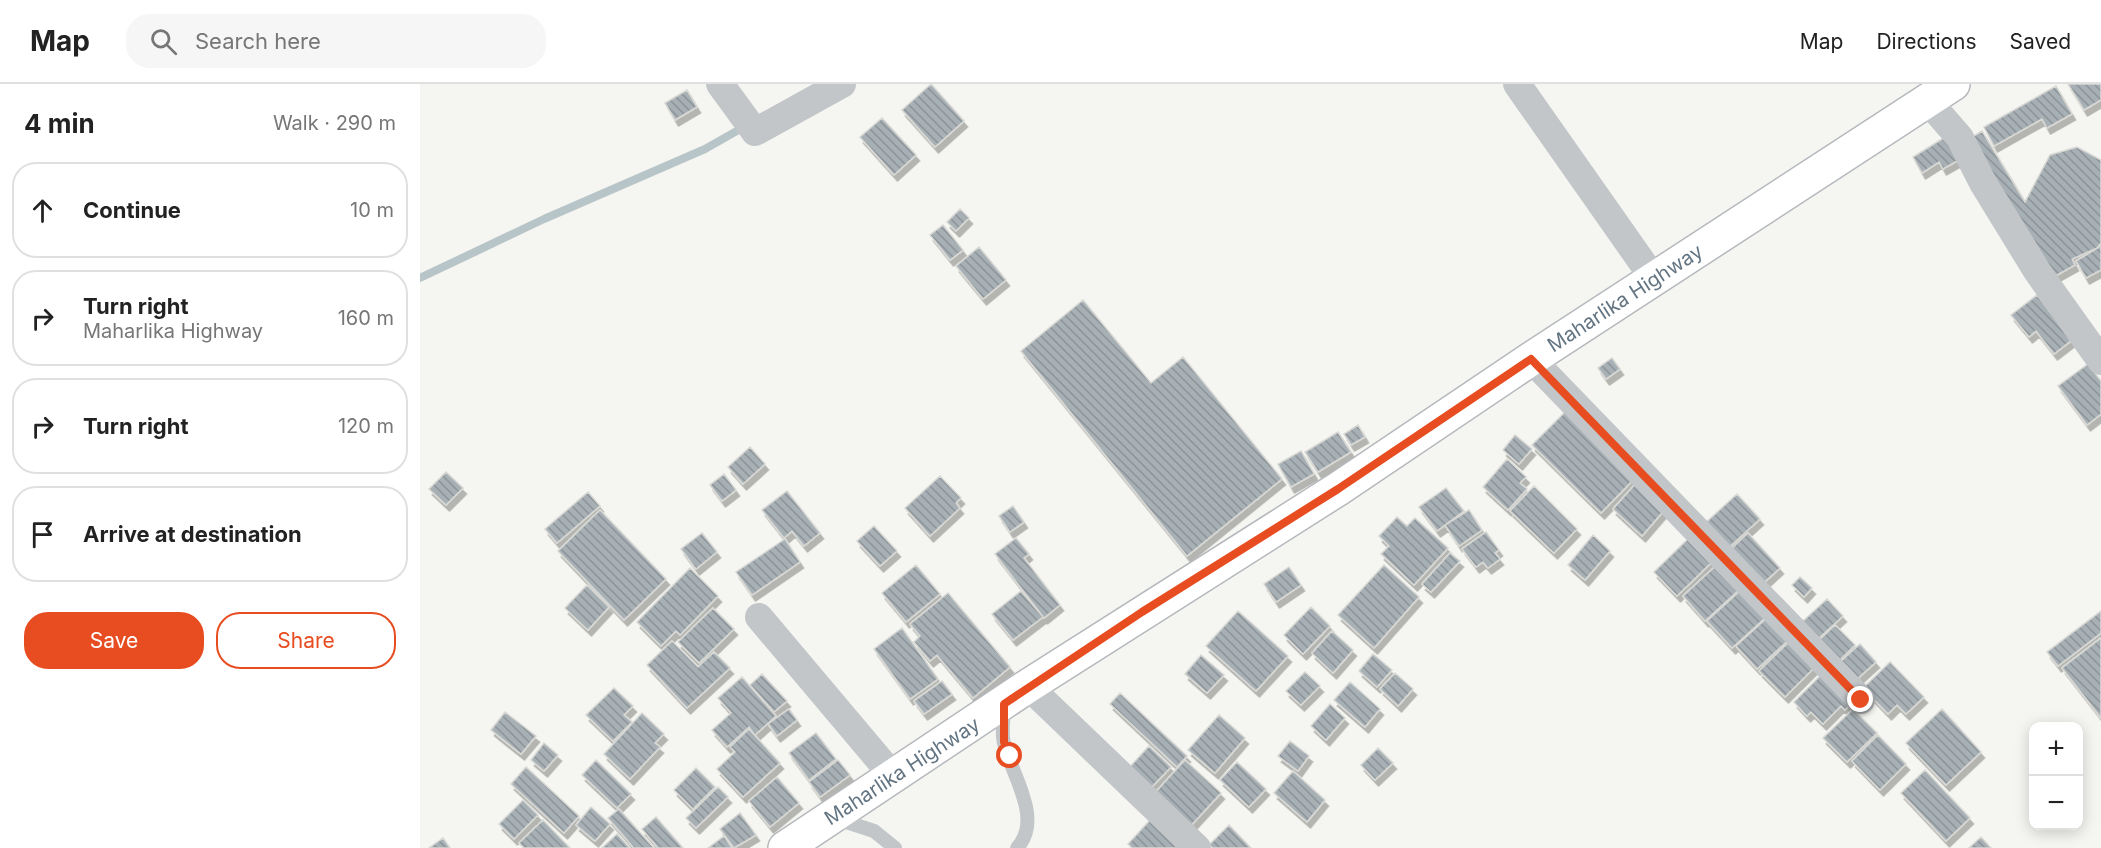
<!DOCTYPE html>
<meta charset="utf-8">
<style>
:root{--surface:#fff;--page:#f6f6f6;--text:#222;--muted:#767676;--line:#e0e0e0;--accent:#e74d20}
body{margin:0;font-family:Inter,sans-serif;background:var(--page);color:var(--text)}
.controls{position:absolute;right:18px;bottom:18px;display:grid;overflow:hidden;border-radius:12px;box-shadow:0 3px 15px #0003}
.controls button{width:54px;height:54px;display:grid;place-items:center;padding:0;border:0;border-bottom:2px solid var(--line);background:var(--surface);color:var(--text);font:30px sans-serif}
.stop{position:absolute;width:18px;height:18px;margin:-14px;border:4px solid #e74d20;border-radius:50%;background:#fff}
.stop.end{background:#e74d20;border-color:#fff;box-shadow:0 2px 6px #0008}
.list{margin:0;padding:0;list-style:none}
h2{display:flex;justify-content:space-between;align-items:center;height:78px;margin:0;padding:0 24px;font-size:26px}
h2 small{font-size:20px;font-weight:400;color:var(--muted)}
.list li{display:grid;grid-template-columns:39px 1fr auto;gap:18px;align-items:center;box-sizing:border-box;height:96px;margin:0 12px 12px;padding:0 12px;border:2px solid var(--line);border-radius:24px}
.list b{display:block;font-size:22px;white-space:nowrap}
.list p{margin:0;font-size:20px;white-space:nowrap;color:var(--muted)}
.list em{font-size:20px;font-style:normal;color:var(--muted)}
.actions{display:flex;gap:12px;padding:18px 24px}
.actions a{flex:1;padding:14px 0;border:2px solid var(--accent);border-radius:24px;text-align:center;font-size:21px;color:var(--accent)}
.actions .main{background:var(--accent);color:#fff}
.icon{flex:none;width:33px;height:33px;fill:none;stroke:currentColor;stroke-width:2;stroke-linecap:round;stroke-linejoin:round}
.map{position:relative;flex:none;width:1681px;height:764px;overflow:hidden}
header{display:flex;align-items:center;gap:36px;box-sizing:border-box;height:84px;padding:0 30px;background:var(--surface);border-bottom:2px solid var(--line)}
header strong{font-size:28px}
nav{display:flex;gap:33px;margin-inline-start:auto;font-size:21px}
.search{width:420px;height:54px;background:var(--page);display:flex;align-items:center;gap:15px;box-sizing:border-box;padding:0 21px;border-radius:24px;color:var(--muted);font-size:22px}
main{display:flex}
aside{flex:1;background:var(--surface)}
.map>svg:first-child{display:block}
</style>
<header>
<strong>Map</strong>
<div class="search"><svg class="icon" aria-label="search" viewBox="0 0 24 24"><circle cx="10" cy="10" r="6"/><path d="M15 15l6 6"/></svg>Search here</div>
<nav><a>Map</a><a>Directions</a><a>Saved</a></nav>
</header>
<main>
<aside>
<h2>4 min<small>Walk · 290 m</small></h2>
<ul class="list">
<li><svg class="icon" aria-label="ahead" viewBox="0 0 24 24"><path d="M12 20V5M6 11l6-6 6 6"/></svg><div><b>Continue</b></div><em>10 m</em></li>
<li><svg class="icon" aria-label="right" viewBox="0 0 24 24"><path d="M7 20v-9h11M14 6l5 5-5 5"/></svg><div><b>Turn right</b><p>Maharlika Highway</p></div><em>160 m</em></li>
<li><svg class="icon" aria-label="right" viewBox="0 0 24 24"><path d="M7 20v-9h11M14 6l5 5-5 5"/></svg><div><b>Turn right</b></div><em>120 m</em></li>
<li><svg class="icon" aria-label="arrive" viewBox="0 0 24 24"><path d="M6 21V4h12l-3 4 3 4H6"/></svg><div><b>Arrive at destination</b></div></li>
</ul>
<div class="actions"><a class="main">Save</a><a>Share</a></div>
</aside>
<div class="map">
<svg width="1681" height="764" viewBox="0 0 1681 764">
<defs>
<pattern id="building-back-hatch" width="6" height="6" patternUnits="userSpaceOnUse" patternTransform="scale(1.5)"><rect width="6" height="6" fill="#a7b0b5"/><path d="M-1 5l2 2M0 0l6 6M5-1l2 2" fill="none" stroke="#8c9499"/></pattern>
<filter id="shadow"><feDropShadow dx="3.5" dy="6" stdDeviation="0" flood-color="#0004"/></filter>
</defs>
<rect width="100%" height="100%" fill="#f5f5f1"/>
<g fill="none" stroke-linecap="round" stroke-linejoin="round">
<!-- stream -->
<path stroke="#b8c5c8" stroke-width="8" d="M0,194L124,135L285,65L322,44"/>
</g>
<!-- building -->
<path fill="url(#building-back-hatch)" stroke="#d7d7d4" stroke-width="1.5" filter="url(#shadow)" d="M511,0L544,37L515,63L482,26Z
M1648,0H1681V16L1664,26Z
M1636,2L1652,30L1627,44L1622,35L1574,62L1564,43Z
M267,6L277,23L255,36L245,19Z
M462,34L496,71L474,91L440,53Z
M1562,47L1605,118L1630,71L1657,63L1681,76V159L1677,164L1652,175L1655,181L1630,195L1547,56Z
M1530,50L1544,73L1523,85L1519,78L1502,89L1493,73Z
M540,125L549,134L536,147L527,138Z
M523,141L543,166L530,176L510,151Z
M1681,162V186L1666,194L1656,177Z
M559,163L586,196L563,215L536,182Z
M1617,211L1652,256L1634,270L1616,247L1609,253L1591,231Z
M663,216L731,299L763,273L862,395L767,472L601,267Z
M1192,274L1200,285L1186,295L1178,284Z
M1668,280L1681,297V330L1667,341L1638,302Z
M1147,326L1215,394L1181,429L1112,361Z
M938,341L945,353L931,361L924,350Z
M918,348L931,368L898,388L885,368Z
M1095,351L1112,365L1099,380L1083,366Z
M330,363L345,380L323,400L308,383Z
M881,367L894,390L871,403L858,380Z
M1087,375L1106,393L1100,399L1107,405L1088,426L1063,403Z
M26,388L43,404L26,421L9,405Z
M304,390L316,406L302,417L290,401Z
M520,392L541,414L536,419L540,424L510,452L485,424Z
M1218,397L1247,423L1222,452L1193,425Z
M1114,402L1157,445L1134,469L1090,427Z
M1026,404L1044,427L1017,447L999,423Z
M367,407L400,449L384,462L372,447L364,454L342,426Z
M168,408L180,422L137,459L125,445Z
M1317,410L1340,435L1304,468L1281,443Z
M593,422L604,438L590,448L579,432Z
M180,426L246,495L204,536L138,467Z
M1049,426L1062,446L1039,462L1025,441Z
M977,433L987,442L995,434L1028,464L994,501L961,470L969,462L959,452Z
M454,442L477,467L460,482L437,457Z
M1066,448L1079,466L1075,469L1080,475L1068,484L1063,478L1056,483L1042,465Z
M282,449L297,468L276,485L261,465Z
M1328,449L1360,484L1337,505L1310,466Z
M1173,451L1190,467L1165,496L1148,481Z
M1272,451L1295,475L1257,512L1234,488Z
M596,454L609,470L604,474L640,521L624,534L575,470Z
M365,455L380,478L332,511L316,488Z
M1030,469L1040,477L1011,508L1002,500Z
M1300,478L1322,503L1285,537L1263,512Z
M496,481L520,510L486,538L462,509Z
M964,481L999,513L954,564L918,531Z
M869,483L881,501L856,518L844,500Z
M270,484L298,512L260,551L256,547L241,562L217,538Z
M1380,493L1392,504L1384,513L1372,501Z
M167,501L189,523L168,546L145,524Z
M601,507L623,533L593,556L572,530Z
M1320,507L1345,534L1312,564L1287,537Z
M528,509L590,583L553,614L517,571L510,577L494,558L500,552L490,540Z
M1407,515L1423,532L1398,555L1382,538Z
M891,523L910,542L883,570L864,551Z
M293,524L314,545L279,579L258,558Z
M818,527L868,572L836,607L786,562Z
M1681,527V549L1638,582L1627,568Z
M1348,533L1374,551L1337,585L1316,562Z
M1415,541L1435,561L1415,581L1395,560Z
M482,544L518,595L490,615L454,565Z
M912,547L933,566L913,589L892,569Z
M1375,552L1395,583L1365,613L1339,587Z
M1681,554V634L1642,584Z
M252,557L278,583L294,568L310,584L267,624L227,581Z
M1440,560L1456,578L1435,597L1419,579Z
M953,570L972,586L957,603L939,587Z
M781,571L804,591L787,609L765,590Z
M1470,578L1504,613L1486,630L1477,621L1468,630L1443,604Z
M885,588L900,602L881,621L866,607Z
M975,589L993,605L978,622L960,605Z
M1403,589L1432,619L1425,626L1421,622L1403,640L1391,628L1387,632L1374,618Z
M342,590L367,617L354,628L330,601Z
M322,593L356,632L335,651L329,643L307,663L292,646L311,629L298,614Z
M522,597L532,610L504,630L494,617Z
M930,598L960,625L945,643L914,616Z
M194,604L213,622L204,631L212,638L193,657L166,631Z
M700,609L767,672L757,683L690,620Z
M910,620L925,634L906,656L891,642Z
M369,625L377,636L357,652L348,640Z
M1433,625L1457,649L1427,678L1403,654Z
M1522,625L1561,668L1526,701L1486,659Z
M85,628L116,652L101,670L71,646Z
M222,629L244,650L235,659L240,663L210,695L184,670Z
M799,631L825,654L795,689L768,666Z
M329,645L360,679L323,713L297,685L315,668L310,663Z
M396,649L416,675L389,696L369,669Z
M1458,651L1486,680L1460,706L1432,677Z
M870,657L889,672L878,687L858,672Z
M124,659L138,671L124,687L111,676Z
M729,662L751,683L728,707L707,686Z
M958,664L973,679L955,696L941,681Z
M176,676L211,710L197,724L162,691Z
M418,676L430,691L400,713L389,698Z
M765,676L801,709L766,747L731,713Z
M817,678L846,705L829,723L800,696Z
M106,683L159,732L144,749L91,700Z
M276,684L295,703L273,725L254,706Z
M1505,686L1550,734L1526,757L1481,709Z
M873,687L905,716L887,738L854,709Z
M357,693L379,719L350,743L329,717Z
M298,703L308,713L276,744L266,734Z
M103,716L118,731L94,755L79,740Z
M171,723L190,740L175,757L156,741Z
M199,725L234,764H214L188,734Z
M320,729L336,751L314,764L300,745Z
M236,733L263,764H238L222,745Z
M731,735L763,764H712L708,760Z
M123,736L150,764H104L99,759Z
M809,741L831,764H793L789,761Z
M197,750L210,764H182Z
M304,752L312,764H288Z
M1561,753L1571,764H1549Z
M23,754L30,764H9Z"/>
<g fill="none" stroke-linecap="round" stroke-linejoin="round">
<!-- primary casing -->
<g stroke="#b5b9bd" stroke-width="36">
<path id="primary" d="M365,764L608,602L918,405L1111,275L1533,0"/>
</g>
<!-- lane -->
<path stroke="#c2c6c9" stroke-width="14" d="M584,622C584,633 581,648 584,659C591,690 624,735 597,764
M414,734L454,747L475,764"/>
<!-- street -->
<path stroke="#c2c6c9" stroke-width="28" d="M300,0L335,48L422,0
M1097,0L1234,195
M1507,16L1540,54L1563,99L1617,187L1681,277
M1111,275L1441,616
M339,533L473,692
M608,602L777,764"/>
<!-- primary -->
<use href="#primary" stroke="#fff" stroke-width="33"/>
</g>
<g fill="none" stroke-linecap="round" stroke-linejoin="round">
<!-- route -->
<path stroke="#e74d20" stroke-width="8" d="M590,672L584,658V620L722,528L918,405L1111,275L1441,616"/>
</g>
<g text-anchor="middle" stroke-width="6" stroke-linejoin="round" paint-order="stroke">
<!-- street labels -->
<g font-size="20" fill="#637583" stroke="#fff">
<text transform="translate(1205 214) rotate(-33)" y="7">Maharlika Highway</text>
<text transform="translate(482 687) rotate(-33)" y="7">Maharlika Highway</text>
</g>
</g>
</svg>
<div class="controls">
<button>+</button>
<button>−</button>
</div>
<div class="stop" style="left:590px;top:672px"></div>
<div class="stop end" style="left:1441px;top:616px"></div>
</div>
</main>
